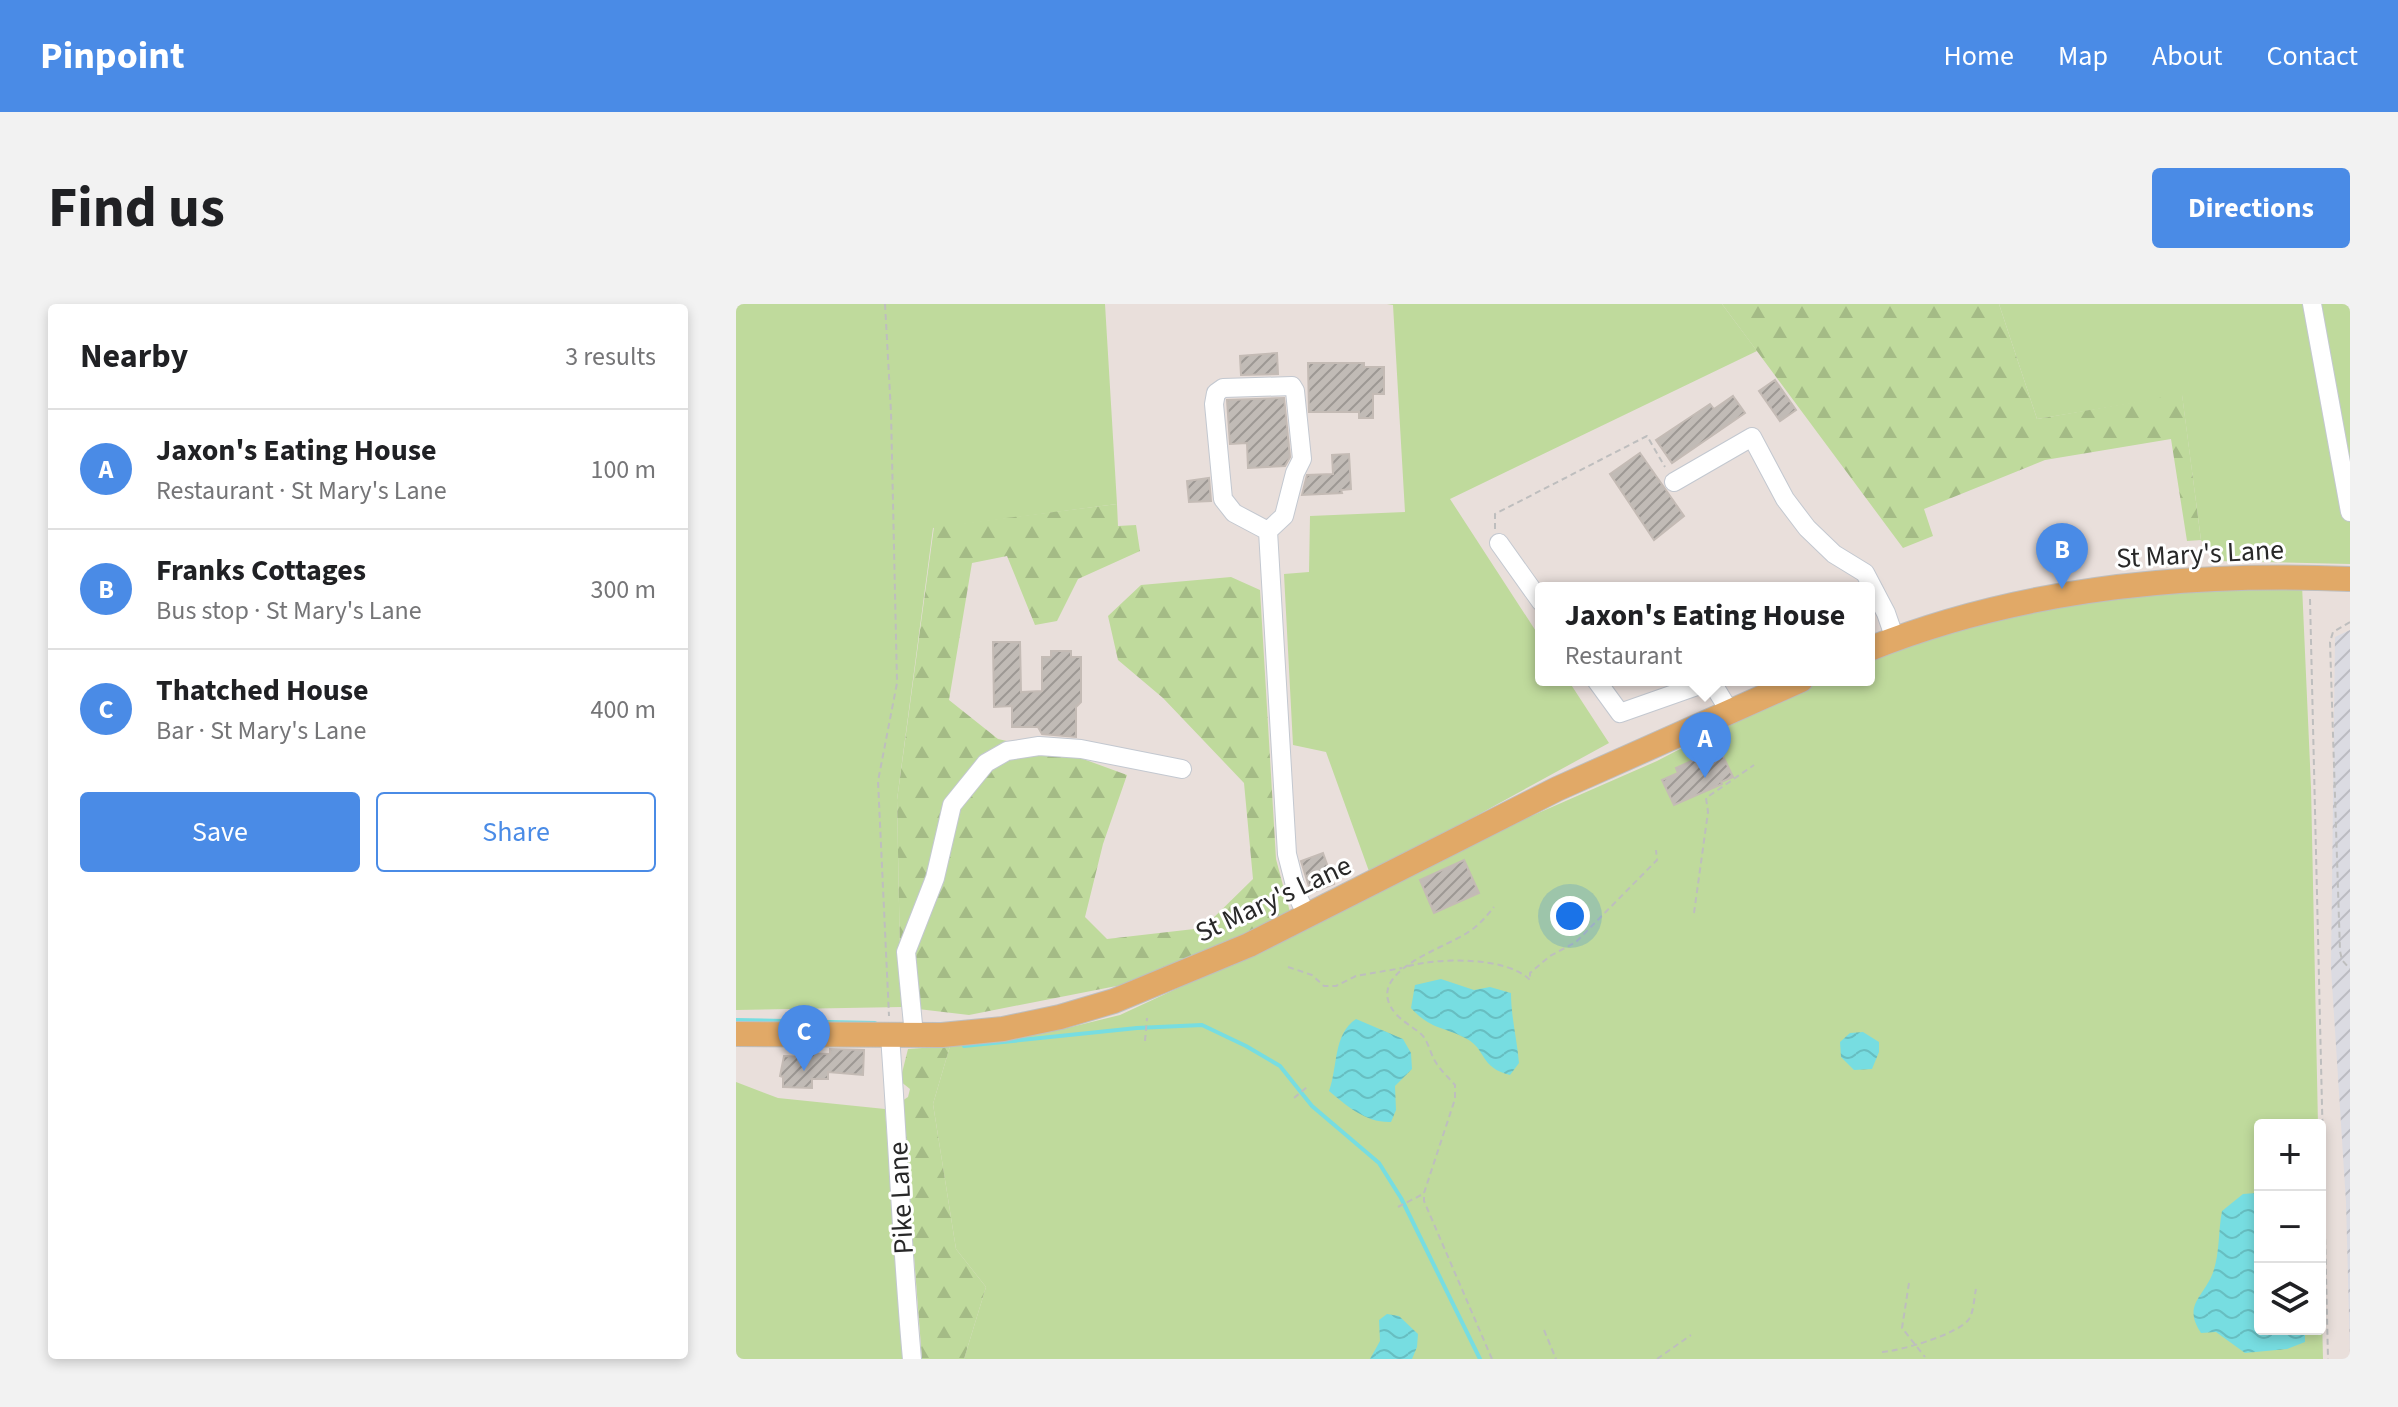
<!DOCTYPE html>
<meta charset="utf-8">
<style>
:root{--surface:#fff;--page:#f2f2f2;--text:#202124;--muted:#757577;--line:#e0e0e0;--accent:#4a8be6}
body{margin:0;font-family:"Source Sans 3",sans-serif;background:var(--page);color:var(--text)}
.controls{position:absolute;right:24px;bottom:24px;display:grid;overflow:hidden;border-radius:8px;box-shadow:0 4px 12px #0003}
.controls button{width:72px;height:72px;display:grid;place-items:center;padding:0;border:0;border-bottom:2px solid var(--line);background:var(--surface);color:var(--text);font:40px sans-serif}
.you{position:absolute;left:834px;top:612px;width:28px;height:28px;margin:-20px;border:6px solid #fff;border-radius:50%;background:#1a73e8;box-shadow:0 0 0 12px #1a73e833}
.badge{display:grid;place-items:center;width:52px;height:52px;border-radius:50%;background:var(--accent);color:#fff;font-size:26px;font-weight:700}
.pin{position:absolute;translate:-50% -66px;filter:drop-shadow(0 2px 4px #0008)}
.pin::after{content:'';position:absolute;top:42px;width:28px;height:24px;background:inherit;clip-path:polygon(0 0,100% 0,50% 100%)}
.popup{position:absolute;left:799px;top:278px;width:340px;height:104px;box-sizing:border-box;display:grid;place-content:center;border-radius:8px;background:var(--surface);filter:drop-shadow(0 2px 6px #0005);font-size:26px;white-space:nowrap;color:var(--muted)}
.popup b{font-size:30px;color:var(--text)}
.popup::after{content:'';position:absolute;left:50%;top:100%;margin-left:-16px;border:16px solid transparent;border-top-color:var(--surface)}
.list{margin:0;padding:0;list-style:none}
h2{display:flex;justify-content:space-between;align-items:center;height:104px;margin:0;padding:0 32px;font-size:34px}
h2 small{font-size:26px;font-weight:400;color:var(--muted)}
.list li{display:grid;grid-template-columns:52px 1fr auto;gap:24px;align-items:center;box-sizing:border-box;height:120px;padding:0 32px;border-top:2px solid var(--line)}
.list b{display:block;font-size:30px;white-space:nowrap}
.list p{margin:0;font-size:26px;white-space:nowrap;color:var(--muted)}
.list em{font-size:26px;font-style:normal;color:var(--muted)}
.actions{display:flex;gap:16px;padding:24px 32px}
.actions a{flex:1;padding:18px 0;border:2px solid var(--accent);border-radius:8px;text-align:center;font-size:28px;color:var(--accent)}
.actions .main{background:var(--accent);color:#fff}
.icon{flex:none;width:44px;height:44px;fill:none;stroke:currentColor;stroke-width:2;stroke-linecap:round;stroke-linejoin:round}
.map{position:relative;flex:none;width:1614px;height:1055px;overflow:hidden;border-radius:8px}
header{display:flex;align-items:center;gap:48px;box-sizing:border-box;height:112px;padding:0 40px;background:var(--accent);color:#fff}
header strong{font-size:38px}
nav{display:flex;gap:44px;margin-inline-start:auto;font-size:28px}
.intro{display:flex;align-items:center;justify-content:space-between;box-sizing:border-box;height:192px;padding:0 48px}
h1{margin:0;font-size:56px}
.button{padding:20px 36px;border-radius:8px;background:var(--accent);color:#fff;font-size:28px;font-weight:700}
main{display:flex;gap:48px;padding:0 48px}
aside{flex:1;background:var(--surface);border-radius:8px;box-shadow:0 4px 12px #0003}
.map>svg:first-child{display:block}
</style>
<header>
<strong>Pinpoint</strong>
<nav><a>Home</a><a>Map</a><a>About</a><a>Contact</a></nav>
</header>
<div class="intro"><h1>Find us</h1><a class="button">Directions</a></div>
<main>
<aside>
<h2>Nearby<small>3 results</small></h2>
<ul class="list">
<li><span class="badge">A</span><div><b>Jaxon's Eating House</b><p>Restaurant · St Mary's Lane</p></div><em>100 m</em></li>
<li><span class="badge">B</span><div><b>Franks Cottages</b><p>Bus stop · St Mary's Lane</p></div><em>300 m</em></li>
<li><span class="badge">C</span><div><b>Thatched House</b><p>Bar · St Mary's Lane</p></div><em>400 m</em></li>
</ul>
<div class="actions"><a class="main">Save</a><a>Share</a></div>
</aside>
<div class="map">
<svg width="1614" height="1055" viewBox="0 0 1614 1055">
<defs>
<pattern id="industrial-furrows" width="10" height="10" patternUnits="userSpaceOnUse" patternTransform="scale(2)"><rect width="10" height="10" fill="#dbdbe2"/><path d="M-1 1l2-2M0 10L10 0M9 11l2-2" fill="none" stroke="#bcbcc2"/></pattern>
<pattern id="forest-firs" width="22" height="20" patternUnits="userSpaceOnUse" patternTransform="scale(2)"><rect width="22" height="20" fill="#bfda9c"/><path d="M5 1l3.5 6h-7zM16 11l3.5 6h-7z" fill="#a4bb86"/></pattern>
<pattern id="water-waves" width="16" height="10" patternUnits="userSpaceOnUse" patternTransform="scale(2)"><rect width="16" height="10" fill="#77dde1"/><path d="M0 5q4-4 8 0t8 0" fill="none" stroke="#67bec1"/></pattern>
<pattern id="building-hatch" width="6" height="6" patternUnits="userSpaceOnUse" patternTransform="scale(2)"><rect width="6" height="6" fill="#c1bbb6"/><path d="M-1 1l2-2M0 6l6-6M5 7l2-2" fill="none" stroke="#9d9894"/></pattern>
</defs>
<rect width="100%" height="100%" fill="#e9dfdb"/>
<!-- industrial -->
<path fill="url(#industrial-furrows)" d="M1614,326V1051L1610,898L1595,664L1599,333Z"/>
<!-- grass -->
<path fill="#bfda9c" d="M0,0H369L381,200L197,224L161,496L165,703L0,706Z
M651,0H986L1021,47L714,195L805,335V376H832L873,439L634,570L590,448L557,441L548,270L573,268L574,212L669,208L657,1Z
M1263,0H1614V260L1479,257L1465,236L1446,91L1301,115Z
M1566,281L1575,483L1582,821H1524V1025H1584V927L1587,1055H228L250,983L220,945L197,800L214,742L327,725L384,711L511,652L784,517L921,457L1011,410L1090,376H1133V357L1197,333L1281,308L1421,288Z
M0,778L42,794L149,805L168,1055H0Z"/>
<!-- forest -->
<path fill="url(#forest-firs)" d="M986,0H1263L1301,115L1446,90L1465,236L1451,237L1435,135L1309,156L1188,205L1197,232L1167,244Z
M381,200L382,222L400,221L404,247L342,275L321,317L299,321L271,252L236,259L213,396L262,435L339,452L391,471L367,540L349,613L371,635L467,624L517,575L508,479L427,394L382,356L372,312L405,281L495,273L524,286L540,555L554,608L411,676L233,711L165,703L161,496L198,223Z
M214,742L197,800L220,945L250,983L228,1055H186L166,797L172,793L174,785L164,777L172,745Z"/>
<!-- water -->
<path fill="url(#water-waves)" d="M705,675L738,686L754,683L775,689C775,713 781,735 783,759L774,771C744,764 750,745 731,735C707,722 695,726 675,704L679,681Z
M620,715L667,735L675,749L676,765L659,782L660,806L655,818C630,819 611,802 593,787C602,763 597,730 620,715Z
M1127,728L1143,738V748L1136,765L1118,766L1105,753L1104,738L1114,729Z
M1520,889L1524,891V1025H1569V1038L1551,1045L1509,1049L1480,1028L1465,1029C1447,1002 1466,994 1476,971C1484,952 1482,927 1486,907L1507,890Z
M651,1010L663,1012L682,1030L681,1043L676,1055H634L644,1037L643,1016Z"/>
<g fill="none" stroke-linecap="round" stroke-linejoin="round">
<!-- stream -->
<path stroke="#77dde1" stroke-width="4" d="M0,716L139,719
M228,742L401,724L466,721L510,742L544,762L576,802L643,859L665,894L744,1055"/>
</g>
<!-- building -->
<path fill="url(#building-hatch)" stroke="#c4bbb5" stroke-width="2" d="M541,49L542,70L505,71L504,52Z
M572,59H628V63H648V90H637V114H623V108H573Z
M1039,76L1060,106L1044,117L1023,87Z
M997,92L1009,109L936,159L920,136L974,100L978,105Z
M548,94L554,153L549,162L512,164L511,139L494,140L491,96Z
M904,149L948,212L918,236L874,170Z
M613,150L615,185L605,186L606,189L566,191L571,171L597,170L596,151Z
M473,174L475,197L453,198L451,177Z
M257,338H284L285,388L306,387V353H315V347H335V353H345V398L340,403V433L306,430L302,423H276V402L258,403Z
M975,448L977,454L986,450L997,473L985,478L986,480L938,501L926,476L942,469L940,464Z
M587,549L598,580L575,589L565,557Z
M728,556L743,589L698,609L684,576Z
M94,745L128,746L127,771L92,768V775H76V784L47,783V773L44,772L48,752L67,753V749L94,750Z"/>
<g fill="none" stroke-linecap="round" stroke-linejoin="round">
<!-- minor casing -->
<g stroke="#c3c8d0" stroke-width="20">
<path id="minor" d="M1576,0L1614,208
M938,178L1016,133L1049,195L1071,224L1098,250L1129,269L1150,309L1159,335
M532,227L548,212L559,169L566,155L559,87L556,82L487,84L480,89L478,100L487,195L498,209L532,227L551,550L562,593L571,612
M763,239L805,298
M860,376L884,409L975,377L994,408
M178,731L170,648L199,574L216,501L250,459L271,447L303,442L345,445L446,465
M154,732C162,840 166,947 176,1055"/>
</g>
<!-- major casing -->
<g stroke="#bebebe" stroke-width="26">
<path id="major" d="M1133,345C1285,284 1451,268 1614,275
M0,730L206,731L267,725L324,713L378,697L513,641L821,485L1065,376"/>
</g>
<!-- path -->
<path stroke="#bebebe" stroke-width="2" stroke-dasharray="6 4" stroke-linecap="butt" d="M149,0L155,108L161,379L142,477L153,712
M759,225V210L911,132L929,163
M1574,295L1592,1055
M1614,318L1597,328L1594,338L1604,647L1606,656L1614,665
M958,609L972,508L970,494L1018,461
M672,662C703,654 770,652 794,676V669L814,652L840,638L921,556L920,546
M552,663L576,671L588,682H600L620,672L666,664
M409,737L411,714
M558,794L571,783
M662,903L687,890
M1173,979L1166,1024L1189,1053
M808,1026L820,1055
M1146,1048C1164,1047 1223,1030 1233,1015C1238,1007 1238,994 1240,985
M756,1055L688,897V889L719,795V781C712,773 704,766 699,757C694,749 692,736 685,730C677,723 667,718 660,710C624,669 709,644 731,629C742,622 750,613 758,603
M921,1055L955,1031"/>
<!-- minor -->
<use href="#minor" stroke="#fff" stroke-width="18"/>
<!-- major -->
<use href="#major" stroke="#e1a967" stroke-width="24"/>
</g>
<g text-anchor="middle" stroke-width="6" stroke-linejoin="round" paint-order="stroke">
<!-- street labels -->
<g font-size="28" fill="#282828" stroke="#fff">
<text transform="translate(1464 249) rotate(-3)" y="10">St Mary's Lane</text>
<text transform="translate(537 594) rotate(-25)" y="10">St Mary's Lane</text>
<text transform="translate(164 894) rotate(-93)" y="10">Pike Lane</text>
</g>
</g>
</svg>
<div class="controls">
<button>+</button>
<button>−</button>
<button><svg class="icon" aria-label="layers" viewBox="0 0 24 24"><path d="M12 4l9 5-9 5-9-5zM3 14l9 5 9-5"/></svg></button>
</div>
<div class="you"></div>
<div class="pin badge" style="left:969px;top:474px">A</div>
<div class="popup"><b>Jaxon's Eating House</b>Restaurant</div>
<div class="pin badge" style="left:1326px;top:285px">B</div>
<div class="pin badge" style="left:68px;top:767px">C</div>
</div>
</main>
